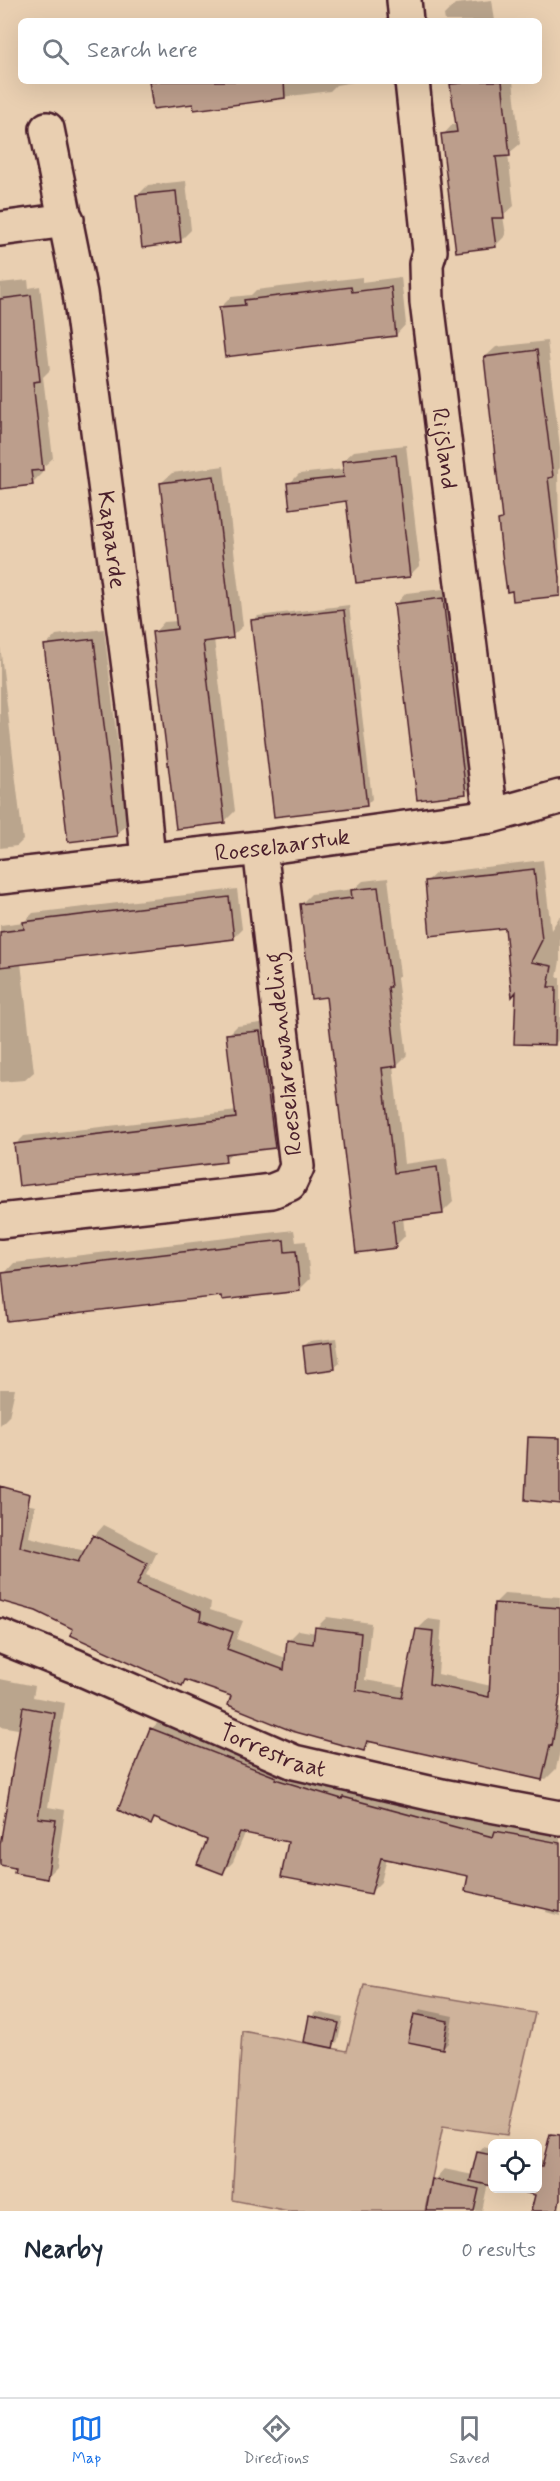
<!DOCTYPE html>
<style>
:root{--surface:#fff;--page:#f2f2f3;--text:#1f2937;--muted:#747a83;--line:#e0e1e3;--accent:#1a73e8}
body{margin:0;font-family:Mynerve,sans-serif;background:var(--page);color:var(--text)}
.controls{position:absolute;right:18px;bottom:18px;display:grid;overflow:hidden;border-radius:9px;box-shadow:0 6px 24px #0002}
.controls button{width:54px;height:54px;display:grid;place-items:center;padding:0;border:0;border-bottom:2px solid var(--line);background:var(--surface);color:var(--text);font:30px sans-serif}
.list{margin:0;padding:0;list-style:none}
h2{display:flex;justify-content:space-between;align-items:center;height:78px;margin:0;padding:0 24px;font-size:26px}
h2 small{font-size:20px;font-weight:400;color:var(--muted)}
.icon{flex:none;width:33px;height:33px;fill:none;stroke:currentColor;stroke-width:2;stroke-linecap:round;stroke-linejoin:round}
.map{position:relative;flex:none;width:560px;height:2211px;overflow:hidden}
.search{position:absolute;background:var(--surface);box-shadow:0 6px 24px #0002;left:18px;right:18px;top:18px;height:66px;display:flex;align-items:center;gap:15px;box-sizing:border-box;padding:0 21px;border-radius:9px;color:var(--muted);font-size:22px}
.sheet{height:186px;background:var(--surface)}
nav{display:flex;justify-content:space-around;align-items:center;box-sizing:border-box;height:84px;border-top:2px solid var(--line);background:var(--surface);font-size:16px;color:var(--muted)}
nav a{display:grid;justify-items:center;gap:3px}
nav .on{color:var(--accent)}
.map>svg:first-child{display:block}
</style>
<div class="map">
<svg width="560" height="2211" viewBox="0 0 560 2211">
<rect width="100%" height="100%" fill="#e9cfb1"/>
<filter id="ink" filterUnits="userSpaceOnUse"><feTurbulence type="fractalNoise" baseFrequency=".0167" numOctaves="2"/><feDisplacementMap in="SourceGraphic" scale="12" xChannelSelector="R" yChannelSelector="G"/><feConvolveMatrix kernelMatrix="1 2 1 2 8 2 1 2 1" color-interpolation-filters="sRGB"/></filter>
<g filter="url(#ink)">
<!-- green -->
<path fill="#cfb39b" stroke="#8c6963" stroke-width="1.5" d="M364,1984L535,2013L507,2135L443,2126L425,2211H289L232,2200L242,2031L347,2051Z"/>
<!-- shadow -->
<path fill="#0003" d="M492,0L495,21H445L444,15L455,4Z
M151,81H360L336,85L330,91L196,108L195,103Z
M452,81H513L520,144L508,154L514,206L503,216L506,235L495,246L443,135L453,124H457Z
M186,181L191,230L180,241L137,196L148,185Z
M362,277V282L401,277L406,324L396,335L220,308L231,297L251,295L256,290Z
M28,280L29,288L40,286L50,370L43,377L53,458L42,468V473L32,483L0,487V283Z
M547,341L560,447V468L558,470L560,595L500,520L504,516L485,357L496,347Z
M406,445L420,565L410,575L348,500L289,484L299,474L344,469L343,461L354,451Z
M224,466L243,626L232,636L214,639L235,811L225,821L154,633L164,622L178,621L161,483L172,473Z
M453,588L476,782L465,793L396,604L406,593Z
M349,605L372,799L366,805L253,621L258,616Z
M104,629L127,824L117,834L46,646L56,635Z
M0,645L23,840L17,846L0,848Z
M543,860L551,930L560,916V961L557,978H560V1038L555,1044L518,989L506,926L426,882L436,873Z
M388,878L400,975L397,978L407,1055L397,1065H393L404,1164L447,1158L453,1202L443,1212L403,1217L405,1236L395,1246L301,904L311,894L354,889L363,881Z
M237,889L242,929L233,938L21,963L34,1072L25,1080L0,1082V925L24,922L33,913Z
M268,1022L283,1138L274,1147L233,1151L225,1160L15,1145L24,1136L237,1111L228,1035L237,1026Z
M294,1230L296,1242L306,1241L310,1279L300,1289L222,1295L4,1274L14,1263Z
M336,1338L340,1363L334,1368L304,1346L310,1341Z
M0,1389H15L9,1416L0,1425Z
M0,1498L35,1506L29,1537L85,1551L94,1536L104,1525L157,1552L146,1575L211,1602L210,1610L243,1621L236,1639L286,1658L288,1641L299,1630L316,1633L317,1627L327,1617L371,1623L365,1680L406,1687L417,1630L428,1619L442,1621L438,1674L491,1686L495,1603L505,1593L560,1597V1751L556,1769L546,1779L372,1741L364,1750L233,1695L187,1679L182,1684L37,1610L0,1600Z
M0,1679L35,1686L33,1697L65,1703L48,1807L65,1810L57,1866L46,1877L17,1866L0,1863L22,1725L18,1729L0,1726Z
M162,1719L354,1787L501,1826L506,1821L560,1831V1916L546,1912L547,1908L469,1875L387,1858L381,1882L371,1892L290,1841L246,1831L233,1862L223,1872L209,1839L156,1818L151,1823V1729Z
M420,2009L453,2016L448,2043L443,2048L415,2015Z
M316,2012L343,2018L338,2041L333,2046L311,2017Z
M483,2147L492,2149V2184L488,2183L482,2211H427L434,2180L444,2169L473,2175L478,2152Z
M538,2159L560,2164V2211H533L537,2193Z"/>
<!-- building -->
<path fill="#bc9e8c" stroke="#4a1f2b" stroke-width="1.5" d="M149,81H284L285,98L194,110L193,104L153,109Z
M462,81H502L510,156L496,157L504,218H492L496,247L456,252L441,134L457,132L450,84L462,83Z
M176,191L181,242L142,248L136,195Z
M351,287L352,292L391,287L396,336L225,357L219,307L245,305L244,300Z
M31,295L40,381L33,382L43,470L31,471L33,485L0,489V299Z
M537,350L553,477L548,478L560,578V596L513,601L512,591L507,592L501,547L498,520L502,519L484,357Z
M396,455L410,577L356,583L346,501L290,509L287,483L344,477L342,461Z
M214,476L233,638L203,642L225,823L176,829L152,632L177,629L160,483Z
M443,598L466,794L417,800L394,604Z
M344,610L367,806L274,817L251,620Z
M94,639L117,836L68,842L44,645Z
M534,869L542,940L531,962L552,966L548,987H556L555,1045L514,1044L516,992L512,997L505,928L430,936L425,881Z
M378,887L391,987H388L397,1066L382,1068L394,1173L437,1167L443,1214L393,1220L396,1248L356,1253L326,997L311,999L300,904L352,898L351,890Z
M229,897L234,939L0,967V932L24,929L23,922Z
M260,1031L275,1148L225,1154L226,1162L19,1186L14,1144L236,1118L226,1034Z
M284,1240L285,1252L296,1251L300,1291L222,1300L221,1296L7,1321L2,1273Z
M332,1342L335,1369L306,1373L303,1346Z
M528,1437L560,1438V1504L525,1500Z
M0,1486L30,1494L20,1547L78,1562L93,1535L147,1563L137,1585L201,1612L200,1620L233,1632L227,1649L284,1670L287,1640L313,1644L315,1627L361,1633L356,1690L402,1698L416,1629L433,1631L429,1684L489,1697L494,1603L560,1608V1696L552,1746L550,1745L542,1780L367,1741L364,1751L292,1731L228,1705L231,1696L185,1680L182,1686L70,1635L73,1629L36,1611L0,1601Z
M23,1707L55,1713L38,1818L56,1820L47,1879L14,1873L15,1868L0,1865V1845Z
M150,1728L276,1777L275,1779L342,1799L343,1797L493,1837L495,1831L560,1843V1912L465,1891L468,1876L381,1858L371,1894L281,1877L288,1842L240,1832L223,1874L197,1864L207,1840L154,1818L151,1825L118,1810Z
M414,2014L448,2021L443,2049L408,2042Z
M309,2016L339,2023L333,2048L304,2042Z
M550,2134L560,2135V2200L557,2211H531L535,2195L506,2188H537V2166H542Z
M477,2152L492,2155V2186L470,2181Z
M432,2179L479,2189L474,2211H426Z"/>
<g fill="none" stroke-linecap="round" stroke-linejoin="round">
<!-- minor casing -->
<g stroke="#4a1f2b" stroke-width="38">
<g id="minor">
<path d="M404,0L406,21"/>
<path id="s1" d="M412,81L430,251L426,264L427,302L491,816"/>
<path id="s2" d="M47,129L80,293L134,706L148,860"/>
<path d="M0,229L67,220"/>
<path id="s3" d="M0,877L260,848L491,816L560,797"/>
<path d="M0,1221L272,1191L289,1184L297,1167L260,848"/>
<path id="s4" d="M0,1636L75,1666L294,1762L442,1796L560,1818"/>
</g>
</g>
<!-- minor -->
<use href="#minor" stroke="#e9cfb1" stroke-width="33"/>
</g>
</g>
<g text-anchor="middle" stroke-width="5" stroke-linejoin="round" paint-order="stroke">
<!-- street labels -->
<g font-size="24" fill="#4a1f2b" stroke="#e9cfb1">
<text dy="8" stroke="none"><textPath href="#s1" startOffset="370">Rijsland</textPath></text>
<text dy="8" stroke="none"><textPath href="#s2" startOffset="416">Kapaarde</textPath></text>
<text dy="8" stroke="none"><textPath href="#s3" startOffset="284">Roeselaarstuk</textPath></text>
<text transform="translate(283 1054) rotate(-96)" y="8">Roeselarewandeling</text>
<text dy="8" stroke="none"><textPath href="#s4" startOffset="296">Torrestraat</textPath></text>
</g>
</g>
</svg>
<div class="controls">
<button><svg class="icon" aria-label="locate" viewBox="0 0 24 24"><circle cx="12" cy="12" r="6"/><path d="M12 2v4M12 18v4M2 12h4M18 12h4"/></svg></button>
</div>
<div class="search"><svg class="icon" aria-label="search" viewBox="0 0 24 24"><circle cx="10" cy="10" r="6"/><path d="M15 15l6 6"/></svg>Search here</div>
</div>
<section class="sheet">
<h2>Nearby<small>0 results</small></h2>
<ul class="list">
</ul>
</section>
<nav>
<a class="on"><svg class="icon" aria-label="map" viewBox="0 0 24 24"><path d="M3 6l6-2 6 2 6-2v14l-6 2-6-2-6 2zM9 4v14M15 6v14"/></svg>Map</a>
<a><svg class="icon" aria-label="directions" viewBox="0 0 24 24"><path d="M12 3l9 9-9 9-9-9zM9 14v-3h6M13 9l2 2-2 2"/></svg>Directions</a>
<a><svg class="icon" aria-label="saved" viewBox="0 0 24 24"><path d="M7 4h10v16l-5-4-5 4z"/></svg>Saved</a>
</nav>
